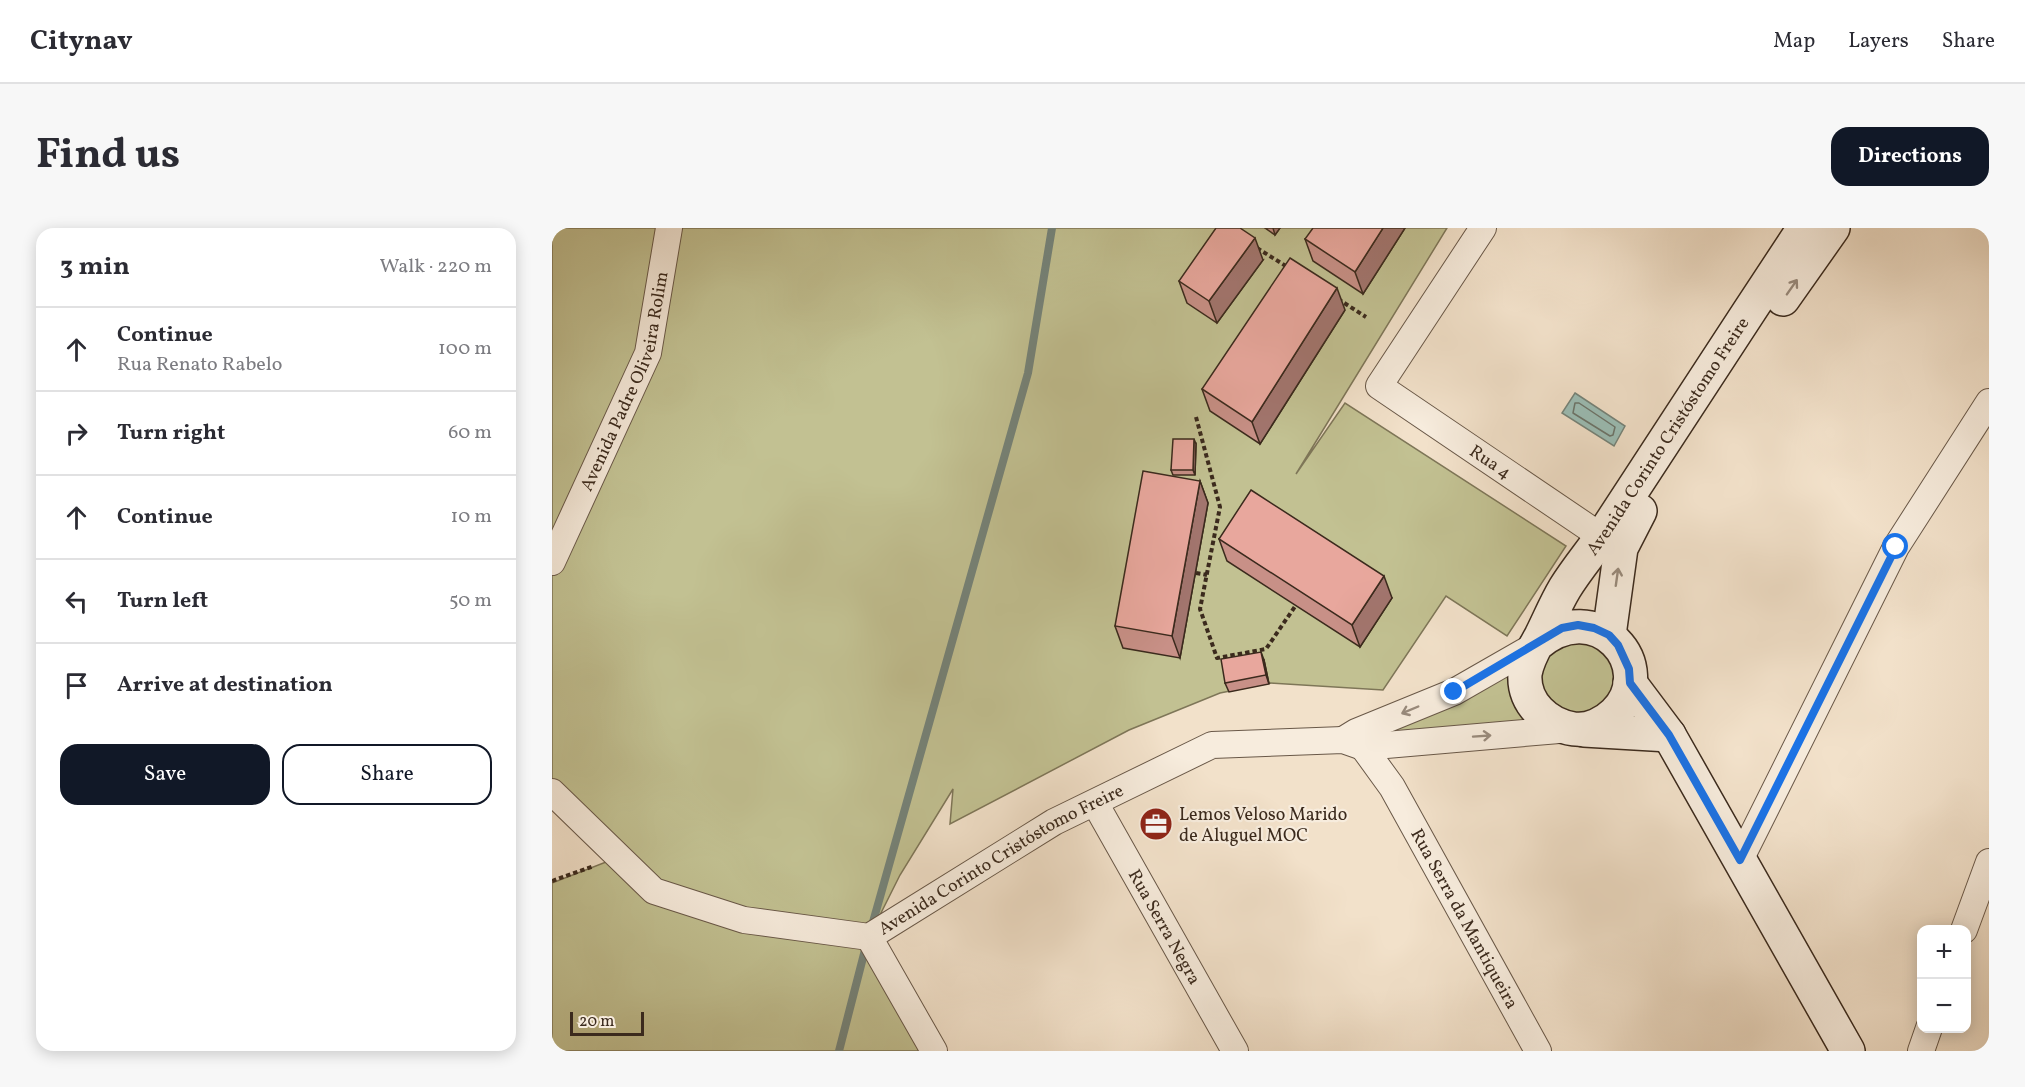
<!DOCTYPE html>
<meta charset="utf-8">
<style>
:root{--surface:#fff;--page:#f7f7f7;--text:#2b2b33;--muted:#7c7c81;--line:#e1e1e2;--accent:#111827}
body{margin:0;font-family:Vollkorn,serif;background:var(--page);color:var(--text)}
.controls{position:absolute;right:18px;bottom:18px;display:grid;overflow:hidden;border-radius:12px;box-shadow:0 3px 15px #0003}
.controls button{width:54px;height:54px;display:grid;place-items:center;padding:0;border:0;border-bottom:2px solid var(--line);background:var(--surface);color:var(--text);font:30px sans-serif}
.scale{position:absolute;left:18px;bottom:15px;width:74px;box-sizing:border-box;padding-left:6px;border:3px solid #3b2a1d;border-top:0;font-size:16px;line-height:21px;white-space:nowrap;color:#3b2a1d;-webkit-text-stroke:4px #f7ecdd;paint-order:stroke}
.stop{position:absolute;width:18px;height:18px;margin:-14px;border:4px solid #1a73e8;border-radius:50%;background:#fff}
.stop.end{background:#1a73e8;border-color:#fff;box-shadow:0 2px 6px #0008}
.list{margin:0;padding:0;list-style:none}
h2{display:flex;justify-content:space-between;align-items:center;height:78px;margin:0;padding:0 24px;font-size:26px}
h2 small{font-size:20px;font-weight:400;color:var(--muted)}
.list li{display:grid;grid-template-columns:39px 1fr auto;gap:18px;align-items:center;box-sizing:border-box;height:84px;padding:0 24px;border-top:2px solid var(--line)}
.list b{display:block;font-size:22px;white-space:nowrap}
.list p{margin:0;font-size:20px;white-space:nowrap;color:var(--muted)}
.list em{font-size:20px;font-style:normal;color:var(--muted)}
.actions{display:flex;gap:12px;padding:18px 24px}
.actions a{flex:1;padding:14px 0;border:2px solid var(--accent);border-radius:18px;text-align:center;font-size:21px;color:var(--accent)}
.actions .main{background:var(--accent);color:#fff}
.icon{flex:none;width:33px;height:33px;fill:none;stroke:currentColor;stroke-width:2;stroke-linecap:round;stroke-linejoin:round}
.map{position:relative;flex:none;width:1437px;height:823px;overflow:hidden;border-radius:18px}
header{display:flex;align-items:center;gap:36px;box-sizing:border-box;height:84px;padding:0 30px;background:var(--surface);border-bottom:2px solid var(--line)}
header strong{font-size:28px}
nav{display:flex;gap:33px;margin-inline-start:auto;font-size:21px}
.intro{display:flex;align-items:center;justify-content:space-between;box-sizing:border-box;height:144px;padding:0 36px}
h1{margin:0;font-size:42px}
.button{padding:15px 27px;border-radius:18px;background:var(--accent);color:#fff;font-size:21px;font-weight:700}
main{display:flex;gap:36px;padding:0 36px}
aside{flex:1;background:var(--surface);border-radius:18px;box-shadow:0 3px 15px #0003}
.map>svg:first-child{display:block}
</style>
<header>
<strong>Citynav</strong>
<nav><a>Map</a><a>Layers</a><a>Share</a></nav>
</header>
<div class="intro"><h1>Find us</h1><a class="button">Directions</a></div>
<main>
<aside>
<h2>3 min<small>Walk · 220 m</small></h2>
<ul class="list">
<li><svg class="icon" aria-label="ahead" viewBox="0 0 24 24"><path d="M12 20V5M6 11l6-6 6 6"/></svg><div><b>Continue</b><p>Rua Renato Rabelo</p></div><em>100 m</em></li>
<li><svg class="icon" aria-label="right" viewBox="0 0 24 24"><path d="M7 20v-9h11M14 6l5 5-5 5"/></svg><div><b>Turn right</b></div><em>60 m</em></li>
<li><svg class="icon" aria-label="ahead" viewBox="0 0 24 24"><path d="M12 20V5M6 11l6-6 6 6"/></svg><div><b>Continue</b></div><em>10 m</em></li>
<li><svg class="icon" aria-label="left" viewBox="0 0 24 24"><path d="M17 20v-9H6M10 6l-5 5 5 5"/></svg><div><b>Turn left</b></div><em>50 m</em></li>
<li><svg class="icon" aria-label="arrive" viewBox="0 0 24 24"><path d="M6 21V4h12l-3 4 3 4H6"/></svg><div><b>Arrive at destination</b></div></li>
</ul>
<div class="actions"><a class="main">Save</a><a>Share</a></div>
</aside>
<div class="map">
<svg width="1437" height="823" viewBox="0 0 1437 823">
<rect width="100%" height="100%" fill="#f2e1ca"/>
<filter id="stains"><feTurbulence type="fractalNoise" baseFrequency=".00333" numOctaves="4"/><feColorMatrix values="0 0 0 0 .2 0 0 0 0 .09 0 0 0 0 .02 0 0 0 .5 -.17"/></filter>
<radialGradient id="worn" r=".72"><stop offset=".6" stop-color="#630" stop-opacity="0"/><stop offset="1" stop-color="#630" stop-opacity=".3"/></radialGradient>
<!-- green -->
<path fill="#c2c192" stroke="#7e7658" stroke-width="1.5" d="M0,0H895L744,246L793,175L1014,318L955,408L894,368L831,462L718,455L668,465L577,502L398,596L401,561L348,647L317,709L382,823H0V655L67,629L0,564Z
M1011,405L1066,425L1062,480L1004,491L979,440Z
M970,433L996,497L863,506L826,503Z"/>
<!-- water -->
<path fill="#9bbeb6" stroke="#758379" stroke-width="1.5" d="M1023,165L1073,198L1062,218L1010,185Z"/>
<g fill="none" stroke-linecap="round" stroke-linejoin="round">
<!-- shore -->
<path stroke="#6b746a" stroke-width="1.5" d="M1023,175H1027L1063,199L1061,207L1058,208L1021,185Z"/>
<!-- stream -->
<path stroke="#758379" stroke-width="8" d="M319,701L476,145L500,0
M287,823L314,718"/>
<!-- street casing -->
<g stroke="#695848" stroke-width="28">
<g id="street">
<path id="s1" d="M931,0L827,158L1050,309"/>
<path id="s2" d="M0,334L96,125L117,0"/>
<path id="s3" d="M805,506L811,519L840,559L986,823"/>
<path d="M791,512L804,504L902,464L984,417"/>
<path id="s4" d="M0,564L102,663L192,692L317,709L502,594L660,517L791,512L811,519L1019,501"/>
<path id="s5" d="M543,575L683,823"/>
<path d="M1188,632L1344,319L1437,174"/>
<path d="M1412,702L1437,634"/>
<path d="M317,709L382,823"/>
<path d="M1369,823L1377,800"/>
</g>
</g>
<!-- secondary casing -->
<g stroke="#3b2a1d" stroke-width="36">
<g id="secondary">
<path d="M1231,71L1281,0"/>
<path d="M1057,407L1069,320L1088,283"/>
<path id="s6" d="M984,417C1044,364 1109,439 1063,485C1053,495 1037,503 1022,501C995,497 971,475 973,446C975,432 982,421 989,408C997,392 1004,375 1013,360C1026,339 1042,321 1055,301C1121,200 1186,100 1252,0"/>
<path d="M1078,455L1117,507L1296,823"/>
<path d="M1032,502L1117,507"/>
</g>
</g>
<!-- path -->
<path stroke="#3b2a1d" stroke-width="4" stroke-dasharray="4.5 3" stroke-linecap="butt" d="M705,20L737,40
M786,71L814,89
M644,189L668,279L648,381L665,430L714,421L744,377
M644,345L655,347
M0,653L42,638"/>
<!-- street -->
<use href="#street" stroke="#f7ecdd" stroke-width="26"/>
<!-- secondary -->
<use href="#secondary" stroke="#f7ecdd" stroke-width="33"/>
</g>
<!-- wall -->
<path fill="#c89087" stroke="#3b2a1d" stroke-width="1.5" d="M713,0H728L723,7Z
M853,0L811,66L761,33L753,11Z
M711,32L665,95L635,75L627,53Z
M793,82L708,216L658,183L650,161Z
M644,216L643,247H621L619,242Z
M648,253L656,275L628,430L571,420L563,398Z
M667,311L840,370L808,419L675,333Z
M712,432L717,456L677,464L673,455Z"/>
<!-- shaded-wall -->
<path fill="#a2756e" stroke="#3b2a1d" stroke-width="1.5" d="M721,0H728L723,7Z
M831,0H853L811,66L803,44Z
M703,10L711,32L665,95L657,73Z
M785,60L793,82L708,216L700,194Z
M642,211L644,216L643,247L641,242Z
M648,253L656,275L628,430L620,408Z
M832,348L840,370L808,419L800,397Z
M709,424L712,432L717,456L714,447Z"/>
<!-- building -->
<path fill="#e8a79d" stroke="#3b2a1d" stroke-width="1.5" d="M664,0H688L703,10L657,73L627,53Z
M761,0H831L803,44L753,11Z
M738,30L785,60L700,194L650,161Z
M621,211H642L641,242H619Z
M591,243L648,253L620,408L563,398Z
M699,262L832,348L800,397L667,311Z
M709,424L714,447L673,455L669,431Z"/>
<!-- one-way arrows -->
<defs><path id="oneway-shaft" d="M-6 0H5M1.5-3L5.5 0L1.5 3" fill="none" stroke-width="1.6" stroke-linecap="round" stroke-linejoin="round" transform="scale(1.5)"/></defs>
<g stroke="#998b7d">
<use href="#oneway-shaft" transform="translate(1240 59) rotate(-55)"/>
<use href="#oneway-shaft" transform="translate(1065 349) rotate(-82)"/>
<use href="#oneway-shaft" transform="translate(858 482) rotate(157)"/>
<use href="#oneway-shaft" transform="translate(930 508) rotate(-4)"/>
</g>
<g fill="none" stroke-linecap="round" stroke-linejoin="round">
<!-- route -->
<path stroke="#1a73e8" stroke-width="8" d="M902,464L1010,400L1026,397L1042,400L1057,407L1066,417L1077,441L1078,455L1117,507L1188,632L1344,319"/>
</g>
<!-- icons -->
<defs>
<g id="office-disc" transform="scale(1.725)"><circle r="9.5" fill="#8f2418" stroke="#f7ecdd"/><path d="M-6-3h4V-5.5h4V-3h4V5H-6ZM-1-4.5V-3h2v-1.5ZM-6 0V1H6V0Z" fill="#fff"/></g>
</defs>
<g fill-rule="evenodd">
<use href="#office-disc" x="604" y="596"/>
</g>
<g text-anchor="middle" stroke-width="4.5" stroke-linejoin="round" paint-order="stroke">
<!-- street labels -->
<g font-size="18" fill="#3b2a1d" stroke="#f7ecdd">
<text dy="6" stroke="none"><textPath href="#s2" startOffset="196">Avenida Padre Oliveira Rolim</textPath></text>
<text dy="6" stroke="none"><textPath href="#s6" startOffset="572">Avenida Corinto Cristóstomo Freire</textPath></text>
<text dy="6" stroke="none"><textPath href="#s1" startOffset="324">Rua 4</textPath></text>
<text dy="6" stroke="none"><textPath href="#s4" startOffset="516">Avenida Corinto Cristóstomo Freire</textPath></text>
<text dy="6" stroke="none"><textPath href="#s3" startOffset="214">Rua Serra da Mantiqueira</textPath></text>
<text dy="6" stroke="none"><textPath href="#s5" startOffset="142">Rua Serra Negra</textPath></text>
</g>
<!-- poi labels -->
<g font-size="18" fill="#3b2a1d" stroke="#f7ecdd" text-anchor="start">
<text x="627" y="592">Lemos Veloso Marido<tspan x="627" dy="21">de Aluguel MOC</tspan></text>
</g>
</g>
<rect width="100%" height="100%" filter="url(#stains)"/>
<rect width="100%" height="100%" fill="url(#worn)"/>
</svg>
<div class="controls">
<button>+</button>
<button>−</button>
</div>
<div class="scale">20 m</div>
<div class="stop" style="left:1344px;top:319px"></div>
<div class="stop end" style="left:902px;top:464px"></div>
</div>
</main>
